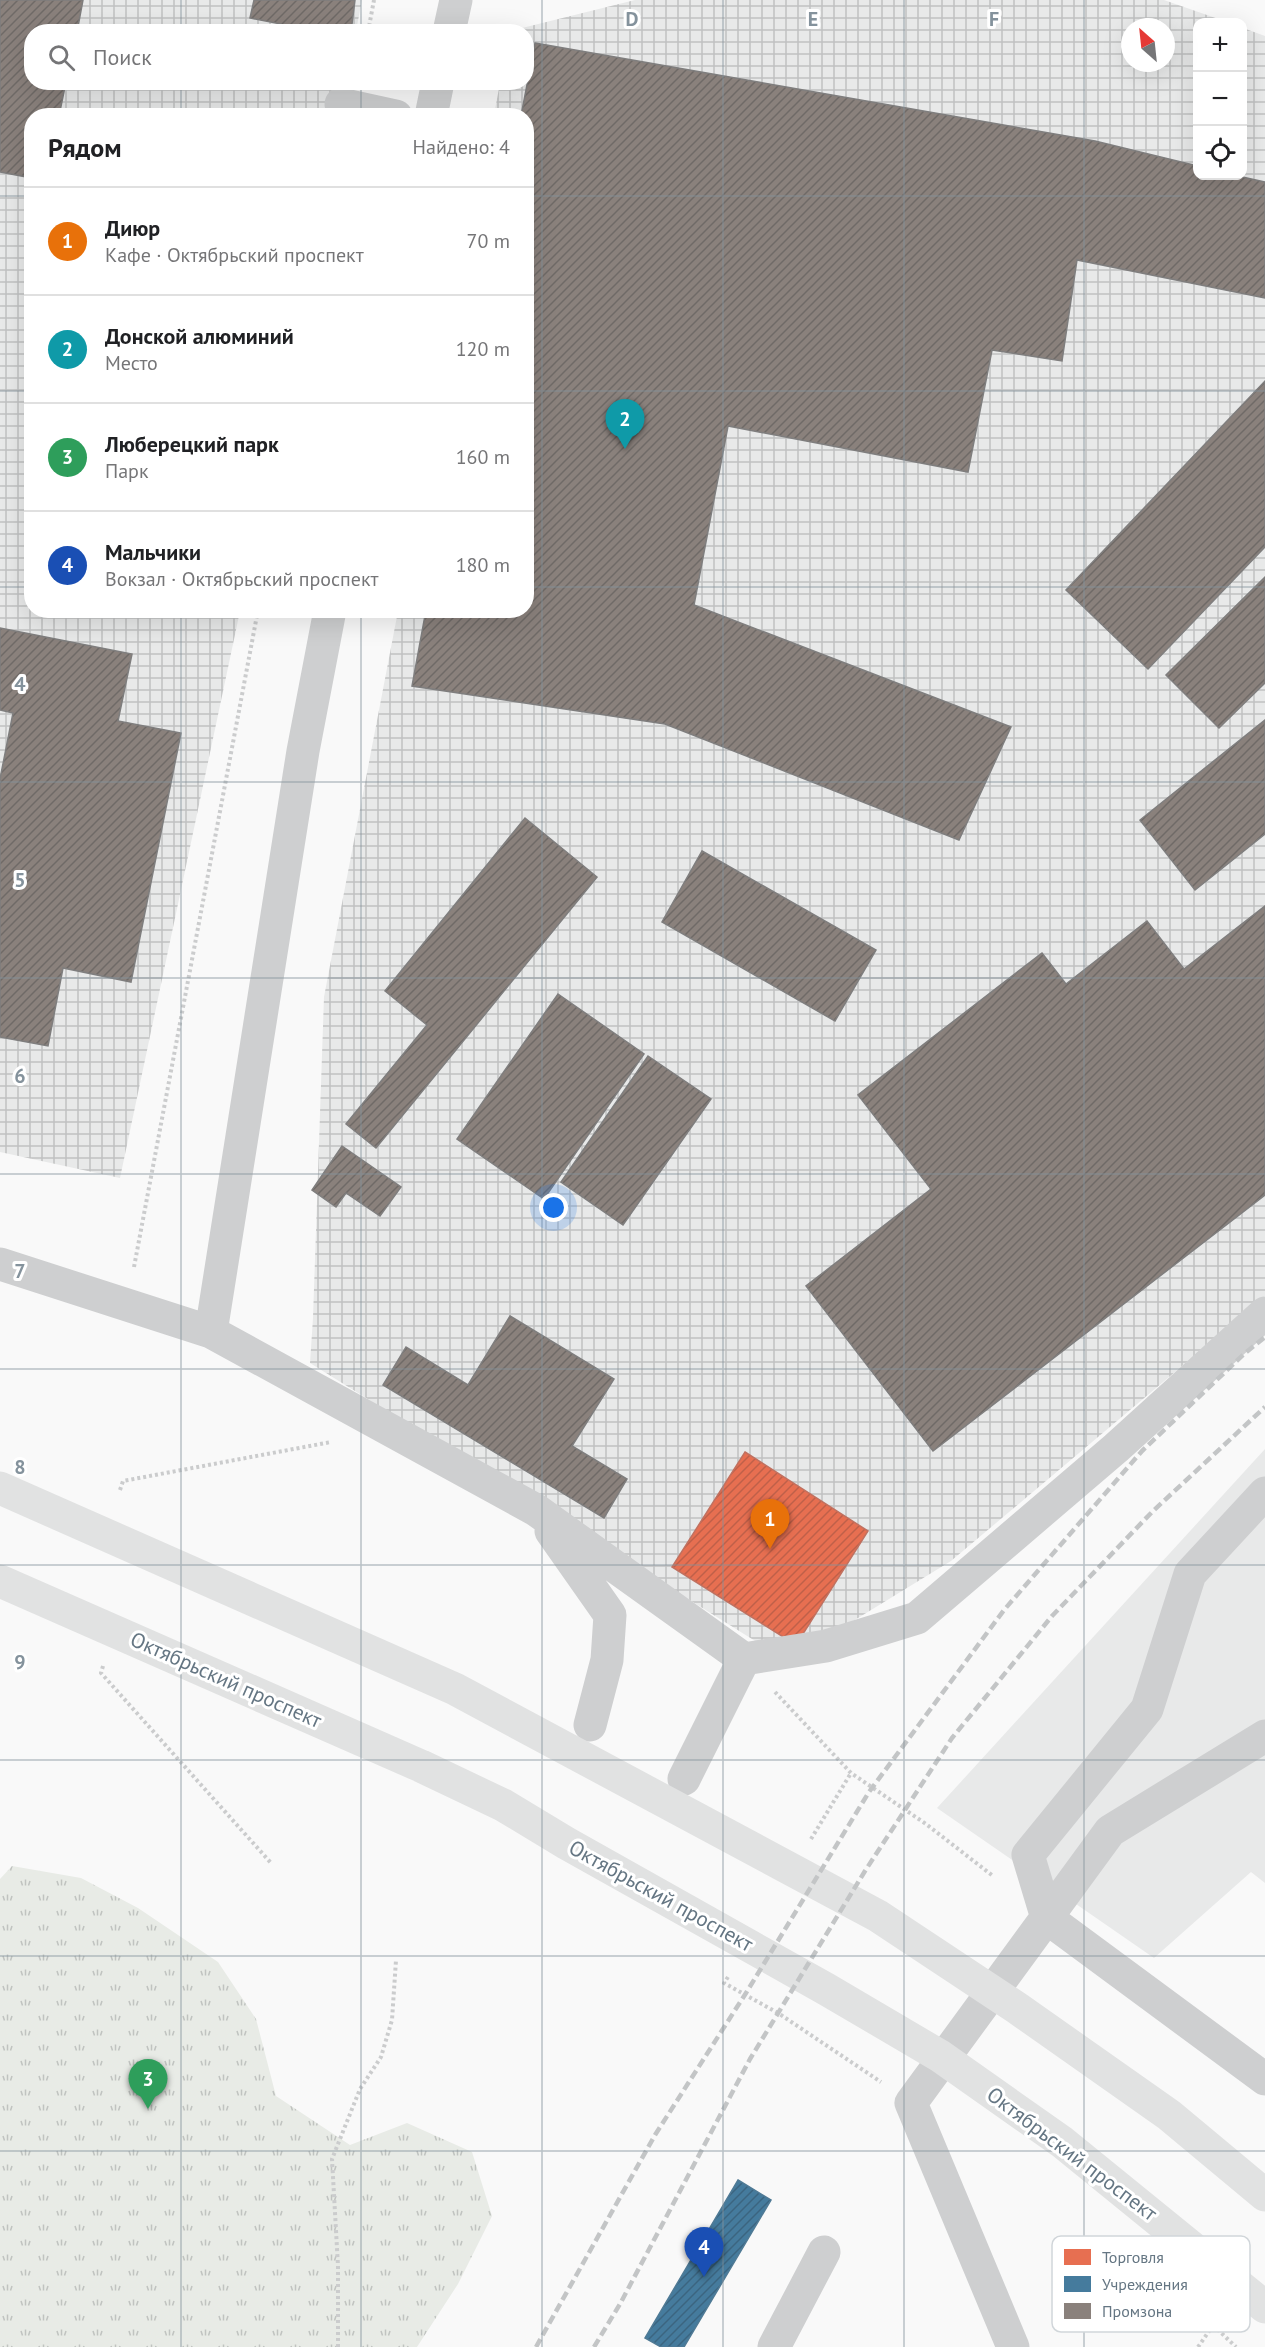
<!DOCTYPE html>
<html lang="ru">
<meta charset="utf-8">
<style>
:root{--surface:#fff;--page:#f6f6f6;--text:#202124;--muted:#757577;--line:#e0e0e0;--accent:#db2777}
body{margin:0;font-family:"PT Sans",sans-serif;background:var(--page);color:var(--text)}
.controls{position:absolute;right:18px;top:18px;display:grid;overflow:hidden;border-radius:12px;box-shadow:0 6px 24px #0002}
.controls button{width:54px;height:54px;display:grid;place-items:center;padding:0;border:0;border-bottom:2px solid var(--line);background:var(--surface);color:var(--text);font:30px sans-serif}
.compass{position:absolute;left:1121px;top:18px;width:54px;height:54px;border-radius:50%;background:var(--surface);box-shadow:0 6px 24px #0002;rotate:333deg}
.you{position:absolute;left:554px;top:1208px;width:21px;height:21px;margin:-15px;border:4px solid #fff;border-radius:50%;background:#1a73e8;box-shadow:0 0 0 9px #1a73e833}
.badge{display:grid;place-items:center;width:39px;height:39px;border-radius:50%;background:var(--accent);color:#fff;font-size:20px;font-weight:700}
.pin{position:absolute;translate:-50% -50px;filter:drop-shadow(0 2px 3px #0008)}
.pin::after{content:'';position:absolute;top:32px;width:21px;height:18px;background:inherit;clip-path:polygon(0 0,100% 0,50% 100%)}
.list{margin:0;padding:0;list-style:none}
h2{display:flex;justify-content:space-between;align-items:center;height:78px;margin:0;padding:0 24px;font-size:26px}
h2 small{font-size:20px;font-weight:400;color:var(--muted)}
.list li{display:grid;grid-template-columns:39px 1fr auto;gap:18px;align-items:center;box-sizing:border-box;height:108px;padding:0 24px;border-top:2px solid var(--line)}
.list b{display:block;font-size:22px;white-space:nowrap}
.list p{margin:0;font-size:20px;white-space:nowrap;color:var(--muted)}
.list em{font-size:20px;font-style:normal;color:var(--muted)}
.icon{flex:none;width:33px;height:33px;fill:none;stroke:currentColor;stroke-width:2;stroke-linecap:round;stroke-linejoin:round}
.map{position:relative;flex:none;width:1265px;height:2347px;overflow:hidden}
.search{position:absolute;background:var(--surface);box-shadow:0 6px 24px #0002;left:24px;top:24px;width:510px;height:66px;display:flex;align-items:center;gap:15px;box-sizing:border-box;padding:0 21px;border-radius:24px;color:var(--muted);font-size:22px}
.panel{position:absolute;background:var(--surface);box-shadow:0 6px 24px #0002;left:24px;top:108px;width:510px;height:510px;border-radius:24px}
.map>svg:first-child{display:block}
</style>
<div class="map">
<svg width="1265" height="2347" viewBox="0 0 1265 2347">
<defs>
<pattern id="industrial-grid" width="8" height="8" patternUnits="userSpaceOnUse" patternTransform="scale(1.5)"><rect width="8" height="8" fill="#e8e9e9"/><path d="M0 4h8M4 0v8" fill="none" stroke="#c0c1c2"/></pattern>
<pattern id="park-tufts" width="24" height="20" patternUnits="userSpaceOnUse" patternTransform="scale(1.5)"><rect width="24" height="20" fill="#e8ebe6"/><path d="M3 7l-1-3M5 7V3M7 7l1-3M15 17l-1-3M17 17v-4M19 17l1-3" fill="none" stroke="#c0c3c0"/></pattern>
<pattern id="shops-hatch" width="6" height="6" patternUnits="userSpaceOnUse" patternTransform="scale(1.5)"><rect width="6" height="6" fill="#e76f51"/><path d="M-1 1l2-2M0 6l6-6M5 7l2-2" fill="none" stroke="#bf6049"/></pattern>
<pattern id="public-hatch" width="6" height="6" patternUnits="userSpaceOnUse" patternTransform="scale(1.5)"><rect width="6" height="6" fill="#457b9d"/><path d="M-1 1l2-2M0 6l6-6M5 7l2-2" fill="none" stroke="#3b6580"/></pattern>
<pattern id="industry-hatch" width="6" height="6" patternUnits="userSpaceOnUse" patternTransform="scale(1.5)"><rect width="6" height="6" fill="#8a817c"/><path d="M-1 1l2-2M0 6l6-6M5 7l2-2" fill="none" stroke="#6f6a67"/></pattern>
</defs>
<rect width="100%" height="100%" fill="#f9f9f9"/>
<!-- built -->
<path fill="#e8e9e9" d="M1265,1449V1883L1251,1872L1154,1958L937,1808Z"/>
<!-- industrial -->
<path fill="url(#industrial-grid)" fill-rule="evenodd" d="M0,0H362L356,31L32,32V82L346,83L339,115L32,116V610L240,611L120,1178L0,1152Z
M635,0H1164L1227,22H1198V176H1242L1243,28L1265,36V1296L951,1561L814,1645L765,1647L310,1363L313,1318L324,997L398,611L526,610V116L494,115L500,83L526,82V32L510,31ZM1130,27H1166V63H1130Z"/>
<!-- park -->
<path fill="url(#park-tufts)" d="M12,1866L81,1878L138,1908L218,1962L256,2019L276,2096L350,2145L407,2123L472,2152L492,2216L458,2284L417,2347H0V1879Z"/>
<!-- shops -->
<path fill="url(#shops-hatch)" stroke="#c07160" stroke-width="1.5" d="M745,1452L868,1531L796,1645L672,1567Z"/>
<!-- public -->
<path fill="url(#public-hatch)" stroke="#4f7a95" stroke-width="1.5" d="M738,2180L771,2200L684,2347H661L645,2338Z"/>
<!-- industry -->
<path fill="url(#industry-hatch)" stroke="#7f7e7e" stroke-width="1.5" d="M0,0H83L77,32H32V82H66L59,116H32V178L0,172Z
M254,0H355L351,32H279L281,24L250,18Z
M535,43L1095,141L1198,166V176H1238L1265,182V298L1077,260L1062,361L992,350L968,472L728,426L694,605L1011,727L959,840L665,724L412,686L426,610H526V116H521Z
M1265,381V547L1148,669L1066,590Z
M1265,577V683L1219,728L1166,675Z
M0,628L132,654L118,721L181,733L131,982L63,968L48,1046L0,1037V779L13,713L0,710Z
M1265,720V834L1195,890L1140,820Z
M525,818L597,877L376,1148L346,1124L427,1025L385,991Z
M702,851L876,950L835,1021L662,922Z
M1265,906V1195L933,1451L806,1286L931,1189L858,1095L1042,953L1066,984L1147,921L1184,969Z
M558,994L644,1054L544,1199L457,1139Z
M648,1056L711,1099L623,1225L561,1182Z
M342,1146L401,1187L380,1216L346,1193L336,1207L312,1190Z
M510,1316L614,1379L572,1446L627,1479L604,1518L383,1385L406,1347L468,1385Z"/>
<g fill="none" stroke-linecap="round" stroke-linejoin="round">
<!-- path -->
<path stroke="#cbcccd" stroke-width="4" stroke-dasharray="3 3" stroke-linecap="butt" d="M368,32L374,0
M134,1267L258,610
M120,1490L123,1481L331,1442
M103,1666L101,1673L271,1863
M775,1692L851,1773L926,1824L993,1876
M811,1839L851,1773
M728,1977L724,1983L778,2013L881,2082
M1213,2325L1236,2347
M338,2347V2266L332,2159L360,2089L381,2057L392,2020L396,1960
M1198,2347L1219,2317"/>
<!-- minor -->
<path stroke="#cecfd0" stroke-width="33" d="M449,32L456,0
M341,104L396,116
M431,116L438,82
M0,1264L211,1332L536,1510L744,1659L826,1646L917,1618L1116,1448L1265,1313
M211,1332L303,751L330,610
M1265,1493L1190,1574L1147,1709L1028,1855L1047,1918L1265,2079
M551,1531L610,1615L607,1660L590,1725
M684,1779L744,1659
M774,2347L824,2252
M1013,2347L911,2103L1110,1831L1265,1736"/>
<!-- major -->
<path stroke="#e1e2e2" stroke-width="33" d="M0,1488L455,1689L878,1916L1017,2008L1169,2115L1265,2195
M0,1581L421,1766L503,1805L566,1843L826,1989L940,2056L1062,2142L1265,2307"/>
<!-- rail -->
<path stroke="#c3c5c6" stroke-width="4.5" stroke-dasharray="9 4.5" stroke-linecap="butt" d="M536,2347L655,2135L746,1993L869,1792L1004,1610L1142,1451L1244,1354L1265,1337
M594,2347L620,2304L750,2059L865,1871L952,1738L1052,1616L1153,1511L1265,1407"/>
</g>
<!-- grid -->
<path fill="none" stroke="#84929c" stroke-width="1.5" stroke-opacity="0.55" d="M181,0V32M361,0V32M542,0V2347M723,0V2347M904,0V2347M1084,0V2347M181,82V116M361,82V116M0,196H32M526,196H1265M0,391H32M526,391H1265M0,587H32M526,587H1265M181,610V2347M361,610V2347M0,782H1265M0,978H1265M0,1174H1265M0,1369H1265M0,1565H1265M0,1760H1265M0,1956H1265M0,2151H1265"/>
<g text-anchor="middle" stroke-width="6" stroke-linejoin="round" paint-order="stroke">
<!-- street labels -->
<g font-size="21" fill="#657683" stroke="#fff">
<text transform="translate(226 1680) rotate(24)" y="7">Октябрьский проспект</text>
<text transform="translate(661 1896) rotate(29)" y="7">Октябрьский проспект</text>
<text transform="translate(1072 2154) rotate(37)" y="7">Октябрьский проспект</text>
</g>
</g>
<!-- legend -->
<rect x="1052" y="2236" width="198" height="96" rx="9" fill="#fff" stroke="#d1d6da" stroke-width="1.5"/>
<rect x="1064" y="2249" width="27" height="16" fill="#e76f51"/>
<rect x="1064" y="2276" width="27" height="16" fill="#457b9d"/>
<rect x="1064" y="2303" width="27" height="16" fill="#8a817c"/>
<g font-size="16" fill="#657683">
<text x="1102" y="2263">Торговля</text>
<text x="1102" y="2290">Учреждения</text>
<text x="1102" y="2317">Промзона</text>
</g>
<g font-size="20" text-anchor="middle" font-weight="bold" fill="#84929c" stroke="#fff" stroke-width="6" stroke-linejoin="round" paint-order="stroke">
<text x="632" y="26">D</text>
<text x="813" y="26">E</text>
<text x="994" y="26">F</text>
<text x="20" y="691">4</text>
<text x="20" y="887">5</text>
<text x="20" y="1083">6</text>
<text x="20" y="1278">7</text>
<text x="20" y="1474">8</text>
<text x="20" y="1669">9</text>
</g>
</svg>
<div class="controls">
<button>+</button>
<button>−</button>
<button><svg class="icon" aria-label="locate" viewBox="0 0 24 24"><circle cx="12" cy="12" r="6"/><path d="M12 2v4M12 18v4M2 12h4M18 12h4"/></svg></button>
</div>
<svg class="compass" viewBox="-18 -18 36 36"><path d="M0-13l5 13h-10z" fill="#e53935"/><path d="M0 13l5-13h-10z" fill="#757577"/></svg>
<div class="you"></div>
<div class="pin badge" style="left:770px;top:1549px;background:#e8710a">1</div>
<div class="pin badge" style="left:625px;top:449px;background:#0f9aa8">2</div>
<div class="pin badge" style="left:148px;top:2109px;background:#2e9e5b">3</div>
<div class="pin badge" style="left:704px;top:2277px;background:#1a4fb4">4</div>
<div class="search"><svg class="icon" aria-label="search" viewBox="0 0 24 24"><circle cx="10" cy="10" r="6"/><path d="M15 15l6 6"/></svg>Поиск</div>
<section class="panel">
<h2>Рядом<small>Найдено: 4</small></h2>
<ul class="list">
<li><span class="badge" style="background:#e8710a">1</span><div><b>Диюр</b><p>Кафе · Октябрьский проспект</p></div><em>70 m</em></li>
<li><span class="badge" style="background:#0f9aa8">2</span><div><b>Донской алюминий</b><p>Место</p></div><em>120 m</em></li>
<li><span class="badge" style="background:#2e9e5b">3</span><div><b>Люберецкий парк</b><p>Парк</p></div><em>160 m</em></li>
<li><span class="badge" style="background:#1a4fb4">4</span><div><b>Мальчики</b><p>Вокзал · Октябрьский проспект</p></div><em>180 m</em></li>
</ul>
</section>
</div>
